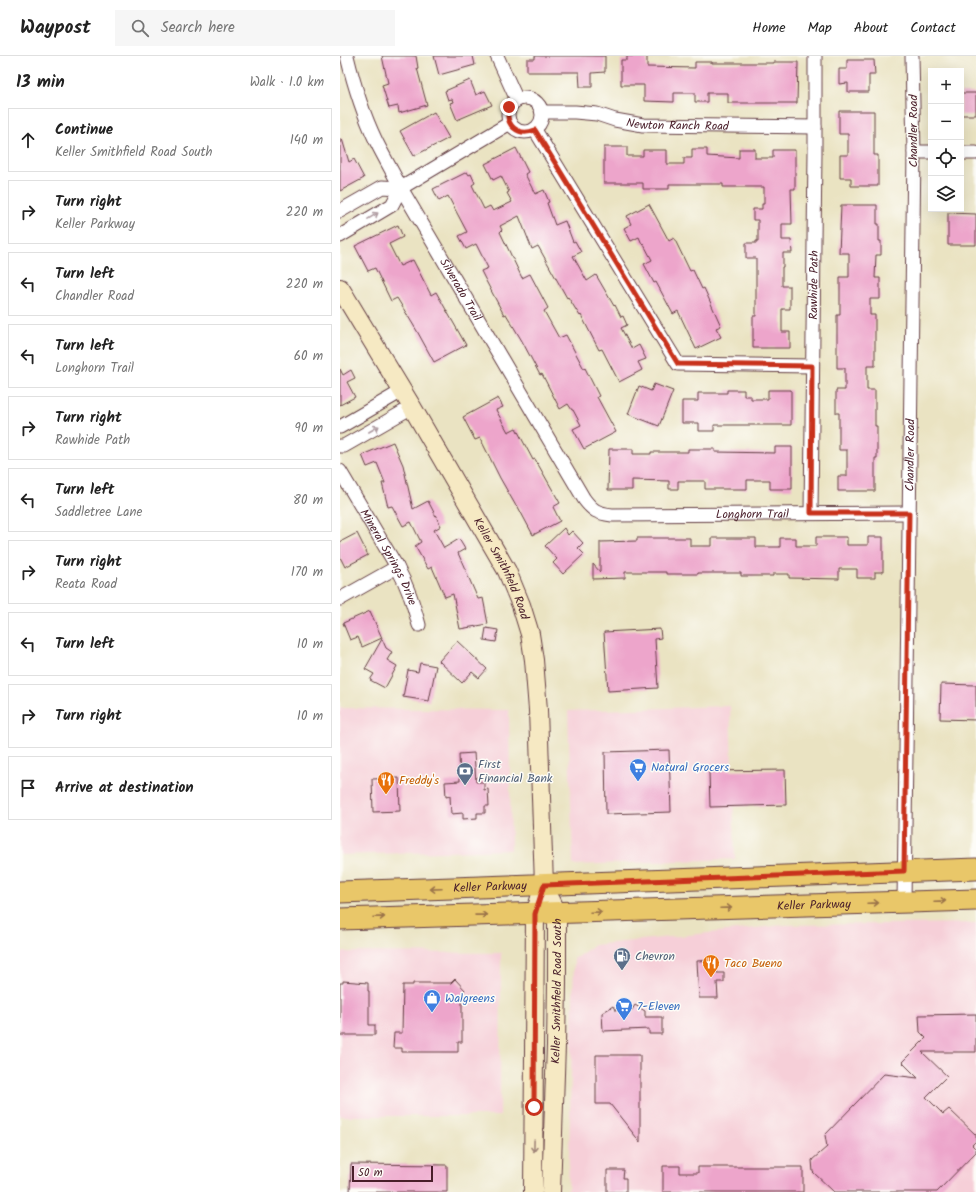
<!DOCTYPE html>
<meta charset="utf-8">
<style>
:root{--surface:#fff;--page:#f6f6f6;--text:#222;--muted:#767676;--line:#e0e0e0}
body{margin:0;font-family:Kalam,sans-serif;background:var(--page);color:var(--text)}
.controls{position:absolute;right:12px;top:12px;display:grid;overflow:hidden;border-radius:0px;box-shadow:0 4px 16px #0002}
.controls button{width:36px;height:36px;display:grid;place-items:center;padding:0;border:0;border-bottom:1px solid var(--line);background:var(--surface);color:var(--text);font:20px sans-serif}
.scale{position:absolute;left:12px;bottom:10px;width:81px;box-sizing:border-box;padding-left:4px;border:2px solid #4a1f2b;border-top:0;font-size:11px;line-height:14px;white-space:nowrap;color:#4a1f2b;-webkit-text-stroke:3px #fdfcf7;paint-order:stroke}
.stop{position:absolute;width:12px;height:12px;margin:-9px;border:3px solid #c8321e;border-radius:50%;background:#fff}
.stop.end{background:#c8321e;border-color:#fff;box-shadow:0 1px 4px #0008}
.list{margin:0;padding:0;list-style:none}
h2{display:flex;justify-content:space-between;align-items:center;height:52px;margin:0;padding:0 16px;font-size:17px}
h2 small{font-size:13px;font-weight:400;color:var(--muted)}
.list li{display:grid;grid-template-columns:26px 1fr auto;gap:12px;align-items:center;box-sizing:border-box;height:64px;margin:0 8px 8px;padding:0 8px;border:1px solid var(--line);border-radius:0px}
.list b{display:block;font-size:15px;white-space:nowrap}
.list p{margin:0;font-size:13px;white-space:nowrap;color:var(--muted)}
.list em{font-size:13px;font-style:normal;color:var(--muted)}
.icon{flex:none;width:22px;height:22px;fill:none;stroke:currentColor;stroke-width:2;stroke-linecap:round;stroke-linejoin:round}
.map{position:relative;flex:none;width:636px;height:1136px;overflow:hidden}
header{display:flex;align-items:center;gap:24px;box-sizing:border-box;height:56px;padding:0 20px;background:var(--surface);border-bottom:1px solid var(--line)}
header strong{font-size:19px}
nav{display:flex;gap:22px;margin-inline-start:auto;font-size:14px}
.search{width:280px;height:36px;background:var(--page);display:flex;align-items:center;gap:10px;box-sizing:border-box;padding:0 14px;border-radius:0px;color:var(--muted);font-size:15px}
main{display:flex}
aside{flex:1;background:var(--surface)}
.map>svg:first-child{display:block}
</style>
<header>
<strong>Waypost</strong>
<div class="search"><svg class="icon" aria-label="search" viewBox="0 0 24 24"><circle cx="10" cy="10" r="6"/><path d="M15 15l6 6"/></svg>Search here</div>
<nav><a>Home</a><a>Map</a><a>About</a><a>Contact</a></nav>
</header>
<main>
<aside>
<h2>13 min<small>Walk · 1.0 km</small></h2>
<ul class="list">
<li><svg class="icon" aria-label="ahead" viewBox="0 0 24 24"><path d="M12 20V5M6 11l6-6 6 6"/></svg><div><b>Continue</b><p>Keller Smithfield Road South</p></div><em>140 m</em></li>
<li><svg class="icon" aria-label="right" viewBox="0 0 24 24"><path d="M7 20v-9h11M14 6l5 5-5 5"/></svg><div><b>Turn right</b><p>Keller Parkway</p></div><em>220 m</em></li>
<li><svg class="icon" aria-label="left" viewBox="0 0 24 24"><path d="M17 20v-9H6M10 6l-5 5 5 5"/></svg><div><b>Turn left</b><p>Chandler Road</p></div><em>220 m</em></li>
<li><svg class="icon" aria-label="left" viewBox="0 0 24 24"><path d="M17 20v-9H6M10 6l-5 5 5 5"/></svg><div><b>Turn left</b><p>Longhorn Trail</p></div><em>60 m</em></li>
<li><svg class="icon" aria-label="right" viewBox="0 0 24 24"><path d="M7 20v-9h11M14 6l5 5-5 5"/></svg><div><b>Turn right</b><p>Rawhide Path</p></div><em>90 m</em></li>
<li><svg class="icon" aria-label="left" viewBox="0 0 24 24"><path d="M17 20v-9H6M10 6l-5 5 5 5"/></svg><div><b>Turn left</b><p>Saddletree Lane</p></div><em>80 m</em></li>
<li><svg class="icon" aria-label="right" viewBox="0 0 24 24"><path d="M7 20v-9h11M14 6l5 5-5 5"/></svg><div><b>Turn right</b><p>Reata Road</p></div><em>170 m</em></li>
<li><svg class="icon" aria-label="left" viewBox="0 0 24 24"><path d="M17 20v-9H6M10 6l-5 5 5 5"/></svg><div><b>Turn left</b></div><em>10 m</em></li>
<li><svg class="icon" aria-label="right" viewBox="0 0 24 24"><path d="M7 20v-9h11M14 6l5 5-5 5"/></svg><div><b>Turn right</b></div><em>10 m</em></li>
<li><svg class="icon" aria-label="arrive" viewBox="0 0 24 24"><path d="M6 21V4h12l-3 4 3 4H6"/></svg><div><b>Arrive at destination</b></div></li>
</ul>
</aside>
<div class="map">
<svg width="636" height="1136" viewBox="0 0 636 1136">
<rect width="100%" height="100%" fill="#fdfcf7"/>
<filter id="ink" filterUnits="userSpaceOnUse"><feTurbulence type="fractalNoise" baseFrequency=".025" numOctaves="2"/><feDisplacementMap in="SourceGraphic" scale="8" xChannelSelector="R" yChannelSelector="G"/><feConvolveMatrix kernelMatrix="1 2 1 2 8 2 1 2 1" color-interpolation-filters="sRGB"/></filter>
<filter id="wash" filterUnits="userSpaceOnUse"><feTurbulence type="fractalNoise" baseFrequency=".012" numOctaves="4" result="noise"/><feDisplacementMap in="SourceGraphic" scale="16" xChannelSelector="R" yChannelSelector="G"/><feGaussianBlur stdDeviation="0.9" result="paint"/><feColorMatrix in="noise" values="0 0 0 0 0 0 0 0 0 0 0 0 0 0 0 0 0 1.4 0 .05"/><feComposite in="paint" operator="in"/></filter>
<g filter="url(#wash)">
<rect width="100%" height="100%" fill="#eae3c2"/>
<!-- built -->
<path fill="#f6cfd8" d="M390,650L395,803L233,809L228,655Z
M0,652L169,654L171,794L0,799Z
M636,867V1136H228L234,903L254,889L444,869Z
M0,896L161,897L160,1060H0Z"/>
<g id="blocks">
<!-- building -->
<path fill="#eda5cb" d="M42,0H76L78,12H77L87,49L59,57L58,50L49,52L42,29L48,27Z
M94,0H133L135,9L99,19Z
M195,0H265V16L252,17V31H240L239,16H187V3H195Z
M287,0H307V11L355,12V6H372V7H434V6H458L457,47H388V37H367V46H355V37H334V46L304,45V29H281V4H287Z
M507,4H534L535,19H529V36H508V27L499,28V13H507Z
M130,24L136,39L145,35L152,49L117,64L110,47L113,46L112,43L108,44L105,35Z
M621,37H636V59H621Z
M499,55H534V99H538V130H511V122H500V99H508V78H499Z
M94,56L109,82L74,100L60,75Z
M0,83H2L9,106L14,103L24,122L0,135Z
M264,91H287V100H303V94H327V108H344V102H352V93H367V100L399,102V93H415V102H433V94H455V133H451L452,168H442V184H451L452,197H443V211H442V230H450V253H442V276H450V292H413V260H416V202H406V187H416V185H418V164H413V153H422V148H424V131H383V128H329V133H303V127H264Z
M176,92L188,116L185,118L195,138L204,134L209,146L207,147L215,169L225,165L233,186L235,185L241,196L233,200L247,225L256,219L274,250L275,249L281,261L283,260L287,269L281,272L292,293L299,289L306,303L298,306L302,314L279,326L262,293L259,294L241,259L240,260L228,241L227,242L198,190L192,193L179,160L160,170L162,174L160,176L182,222L190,218L208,252L204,255L219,282L226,279L244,313L245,312L259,340L257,341L276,376L244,393L233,373L241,369L233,354H232L228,348L220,353L202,318L200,319L182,285L166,258L164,259L146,225L141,215L148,212L136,188L126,193L119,180L127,176L108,140L99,145L93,133L127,116L129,119L131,118L135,127L132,129L144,153L150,150L153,155L172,146L167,137L169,136L161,120L153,124L145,108Z
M309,148L329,185L334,182L350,215L353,214L362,233L364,232L381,270L376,272L381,281L356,293L338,255L333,258L316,226L314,227L304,208L312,204L303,187L302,188L299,181L291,185L284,172L291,168L287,160Z
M501,149H537V168H539V185H541V199H536L535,222H540V243H530V259H535V310H527V334H535V370H537V402H535V435H498V420H507V394H499V357H496V334H505V312H497V259H500V221H509V197H499Z
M608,157L636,158V189H608Z
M58,169L63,181L49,188L60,210L73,204L91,239L96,236L126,289L94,306L77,275L57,242L51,245L35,212L28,215L15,190Z
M0,313L3,319L11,314L15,322L7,326L15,341L0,349Z
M314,328L333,335L319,370L288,358L299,330L311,335Z
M387,334H404V340H411V343H428V334H451V369H374V375H359V367H342V345H358V337H387Z
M158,342L163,351L156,354L168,376L176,372L193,404L195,403L220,447L213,451L220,465L193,479L177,449L176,450L160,422L140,382L135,384L123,361Z
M53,386L63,409L73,453L88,445L101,470L94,474L104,492L119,483L125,493L118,497L138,543L143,542L148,568L120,573L113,538L105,541L92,511L88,513L75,490L81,486L71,466L63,470L52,450L48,451L42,427H45L37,407L27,411L22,399Z
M435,391H452V433H430V424H407V433H365V425H338V433H329V425L292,424V434H268L269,393H293V398H311V396H348V393H375V396L435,397Z
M224,472L228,479L232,475L243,487L238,492L244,498L223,518L213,507L217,503L205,490Z
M17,477L28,499L5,511L0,501V486Z
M476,481H507V489H528V481H543V516H535V522H517V513H499V523L449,522V518H433V520H401V517H358V518H326V516H285V522L253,523V508L260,516V486L297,485V482H350V490H372V482H416V491H440V482H456V490H476Z
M30,555L42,582L22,591L18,581L10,584L3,567Z
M146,572L158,574L156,586L144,584Z
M320,573L321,582L315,583L318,632L268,635L264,576Z
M42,583L46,592L52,596L47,604L57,610L45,632L30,624L34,618L25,613Z
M117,585L147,613L139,622L132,616L122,627L99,605Z
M80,607L96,610L89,645L63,641L68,614L78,616Z
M601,628L636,629V664L600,663Z
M329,694L331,756L266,758L265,696Z
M134,697L136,726H144V734L148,733L149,750H145V757H137V762L123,763V757L111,758L110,740L106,741L105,726L120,725L119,698Z
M445,714L446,749L370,751L369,715Z
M59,722L60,755L33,756L32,723Z
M376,904L377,917H384V926H377L378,942H359L357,905Z
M115,923L125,934L122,937V986H118V996H62V992H53L54,977H62L63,929H73V927H111Z
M3,925L28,927V935H29V969H35V979H0V927H3Z
M295,949L305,955V961H322V978H309V973L263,975L262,957L273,950L275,954H292Z
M636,958V996H582L607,1020L586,1041L603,1058L609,1053L636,1079V1085L632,1089L636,1093V1096L597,1136H494L473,1116L472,1104L487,1091L485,1079L544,1018L578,1022L562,1006L586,982L580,976L579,959Z
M256,999H300V1086L270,1048H256Z
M11,1108L107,1109V1136H10Z
M323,1110H340V1117H358V1111H463V1136H323Z
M267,1114H284L283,1122H286V1136H267Z"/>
</g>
</g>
<g filter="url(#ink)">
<use href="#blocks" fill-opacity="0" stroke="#623c42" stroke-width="1"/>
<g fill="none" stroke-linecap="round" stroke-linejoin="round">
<!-- street casing -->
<g stroke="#623c42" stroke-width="15">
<g id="street">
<path id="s1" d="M7,0C14,29 23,58 36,85C44,101 53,117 61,132L244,443C253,455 257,457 272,459L569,457"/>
<path d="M157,0L177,44"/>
<circle cx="185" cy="59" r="17"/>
<path id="s2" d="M202,56H235L257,58L275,64L303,69L475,71"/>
<path d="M195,74L338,308L472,310"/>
<path d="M574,96H591"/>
<path d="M621,97H636"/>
<path d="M0,155L42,131L61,132"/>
<path d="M0,180L52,149L61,132L170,67"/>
<path d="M0,371L62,335"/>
<path d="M0,390H4L72,351"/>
<path id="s3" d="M0,415L57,511C68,531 73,547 79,569"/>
<path id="s4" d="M471,457L475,96V0"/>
<path d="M0,543L57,511"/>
<path id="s5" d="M564,846L574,96L572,0"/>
</g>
</g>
<!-- secondary casing -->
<g stroke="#623c42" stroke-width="20">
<g id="secondary">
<path id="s6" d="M0,232L72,351L167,515L181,549L190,578L194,604L198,654L204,829L195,858L193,1136"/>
<path id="s7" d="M211,1136L216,989L217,926V857L211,844"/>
</g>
</g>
<!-- primary casing -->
<g stroke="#623c42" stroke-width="23">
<g id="primary">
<path id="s8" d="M0,836L636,813"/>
<path id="s9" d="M0,863L636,844"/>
</g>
</g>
<!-- street -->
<use href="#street" stroke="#fff" stroke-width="13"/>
<!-- secondary -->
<use href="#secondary" stroke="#f6e9c3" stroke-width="18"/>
<!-- primary -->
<use href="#primary" stroke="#e9c769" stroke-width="21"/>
</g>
<!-- one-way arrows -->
<defs><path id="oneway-shaft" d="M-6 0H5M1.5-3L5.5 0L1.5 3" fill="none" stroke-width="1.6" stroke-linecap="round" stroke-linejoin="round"/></defs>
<g stroke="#ae9aa0">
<use href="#oneway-shaft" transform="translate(33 160) rotate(-31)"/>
<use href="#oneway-shaft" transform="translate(34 373) rotate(-30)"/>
</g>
<g stroke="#9a734a">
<use href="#oneway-shaft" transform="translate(96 833) rotate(178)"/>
<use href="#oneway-shaft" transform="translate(600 845) rotate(-2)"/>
<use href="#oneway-shaft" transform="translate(533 847) rotate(-2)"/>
<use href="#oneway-shaft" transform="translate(386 852) rotate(-2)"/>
<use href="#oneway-shaft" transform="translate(256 856) rotate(-2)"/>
<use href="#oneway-shaft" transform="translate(141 859) rotate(-1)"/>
<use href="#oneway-shaft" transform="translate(39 861) rotate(-2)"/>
</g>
<use stroke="#a08477" href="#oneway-shaft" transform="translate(194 1090) rotate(91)"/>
</g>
<g fill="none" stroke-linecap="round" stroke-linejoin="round" filter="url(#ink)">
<!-- route -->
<path stroke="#c8321e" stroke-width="5" d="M169,51C164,69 178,81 195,74L338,308L472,310L471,457H569L564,815L204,829L195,858L194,1051"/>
</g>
<!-- icons -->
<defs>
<g id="supermarket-pin" transform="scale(0.9)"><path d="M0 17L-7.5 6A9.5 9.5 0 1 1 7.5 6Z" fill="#3f7fe0" stroke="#fdfcf7"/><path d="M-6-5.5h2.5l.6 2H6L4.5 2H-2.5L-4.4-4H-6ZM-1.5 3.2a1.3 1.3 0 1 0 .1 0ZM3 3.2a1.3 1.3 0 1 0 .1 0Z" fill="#fff"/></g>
<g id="bank-pin" transform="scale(0.9)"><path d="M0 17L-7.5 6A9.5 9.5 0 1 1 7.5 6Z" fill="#5c6f8a" stroke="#fdfcf7"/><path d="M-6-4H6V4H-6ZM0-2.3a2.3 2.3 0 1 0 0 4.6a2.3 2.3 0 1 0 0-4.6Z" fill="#fff"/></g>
<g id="restaurant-pin" transform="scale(0.9)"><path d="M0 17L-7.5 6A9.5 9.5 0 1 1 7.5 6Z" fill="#e8710a" stroke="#fdfcf7"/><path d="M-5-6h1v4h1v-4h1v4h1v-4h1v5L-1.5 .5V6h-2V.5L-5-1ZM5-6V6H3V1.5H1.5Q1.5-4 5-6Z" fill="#fff"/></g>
<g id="fuel-pin" transform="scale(0.9)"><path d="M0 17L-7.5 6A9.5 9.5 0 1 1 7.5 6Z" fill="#5c6f8a" stroke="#fdfcf7"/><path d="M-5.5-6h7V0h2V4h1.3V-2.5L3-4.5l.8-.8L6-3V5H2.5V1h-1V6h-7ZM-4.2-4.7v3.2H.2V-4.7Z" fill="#fff"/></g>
<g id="shop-pin" transform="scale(0.9)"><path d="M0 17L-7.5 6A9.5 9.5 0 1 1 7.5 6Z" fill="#3f7fe0" stroke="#fdfcf7"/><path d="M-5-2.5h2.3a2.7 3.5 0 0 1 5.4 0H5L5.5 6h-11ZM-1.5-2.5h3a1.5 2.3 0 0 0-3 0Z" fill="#fff"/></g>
</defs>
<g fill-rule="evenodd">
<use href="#supermarket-pin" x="298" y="711"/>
<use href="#bank-pin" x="125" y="715"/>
<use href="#restaurant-pin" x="46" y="724"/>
<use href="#fuel-pin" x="282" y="900"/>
<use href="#restaurant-pin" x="371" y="907"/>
<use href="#shop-pin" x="92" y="942"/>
<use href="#supermarket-pin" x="284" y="950"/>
</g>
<g text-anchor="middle" stroke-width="3" stroke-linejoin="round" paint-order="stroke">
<!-- street labels -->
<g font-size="12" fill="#4a1f2b" stroke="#fdfcf7">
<text dy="4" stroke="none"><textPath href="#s2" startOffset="137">Newton Ranch Road</textPath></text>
<text transform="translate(573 75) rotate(-90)" y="4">Chandler Road</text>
<text dy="4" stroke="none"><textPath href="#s4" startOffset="228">Rawhide Path</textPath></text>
<text dy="4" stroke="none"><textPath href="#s1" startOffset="261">Silverado Trail</textPath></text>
<text dy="4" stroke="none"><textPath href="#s5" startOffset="447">Chandler Road</textPath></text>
<text dy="4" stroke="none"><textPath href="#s1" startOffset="678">Longhorn Trail</textPath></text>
<text dy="4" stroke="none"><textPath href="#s3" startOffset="99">Mineral Springs Drive</textPath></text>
<text dy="4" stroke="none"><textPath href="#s6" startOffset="324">Keller Smithfield Road</textPath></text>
<text dy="4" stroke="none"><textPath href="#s8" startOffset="150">Keller Parkway</textPath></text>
<text dy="4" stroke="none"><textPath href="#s9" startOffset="474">Keller Parkway</textPath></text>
<text dy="4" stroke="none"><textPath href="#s7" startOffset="201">Keller Smithfield Road South</textPath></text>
</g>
<!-- service labels -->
<g font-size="12" fill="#4e5e75" stroke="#fdfcf7" text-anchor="start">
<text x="138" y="712">First<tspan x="138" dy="14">Financial Bank</tspan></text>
<text x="295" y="904">Chevron</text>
</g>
<!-- shop labels -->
<g font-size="12" fill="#366cbe" stroke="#fdfcf7" text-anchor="start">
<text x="311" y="715">Natural Grocers</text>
<text x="105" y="946">Walgreens</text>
<text x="297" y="954">7-Eleven</text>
</g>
<!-- food labels -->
<g font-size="12" fill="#c56008" stroke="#fdfcf7" text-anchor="start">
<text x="59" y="728">Freddy's</text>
<text x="384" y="911">Taco Bueno</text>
</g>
</g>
</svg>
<div class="controls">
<button>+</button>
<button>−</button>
<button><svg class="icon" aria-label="locate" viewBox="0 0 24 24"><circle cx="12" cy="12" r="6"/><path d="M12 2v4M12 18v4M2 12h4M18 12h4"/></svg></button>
<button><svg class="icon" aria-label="layers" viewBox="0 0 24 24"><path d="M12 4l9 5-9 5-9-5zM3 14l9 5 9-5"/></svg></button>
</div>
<div class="scale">50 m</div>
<div class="stop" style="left:194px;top:1051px"></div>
<div class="stop end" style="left:169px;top:51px"></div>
</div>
</main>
